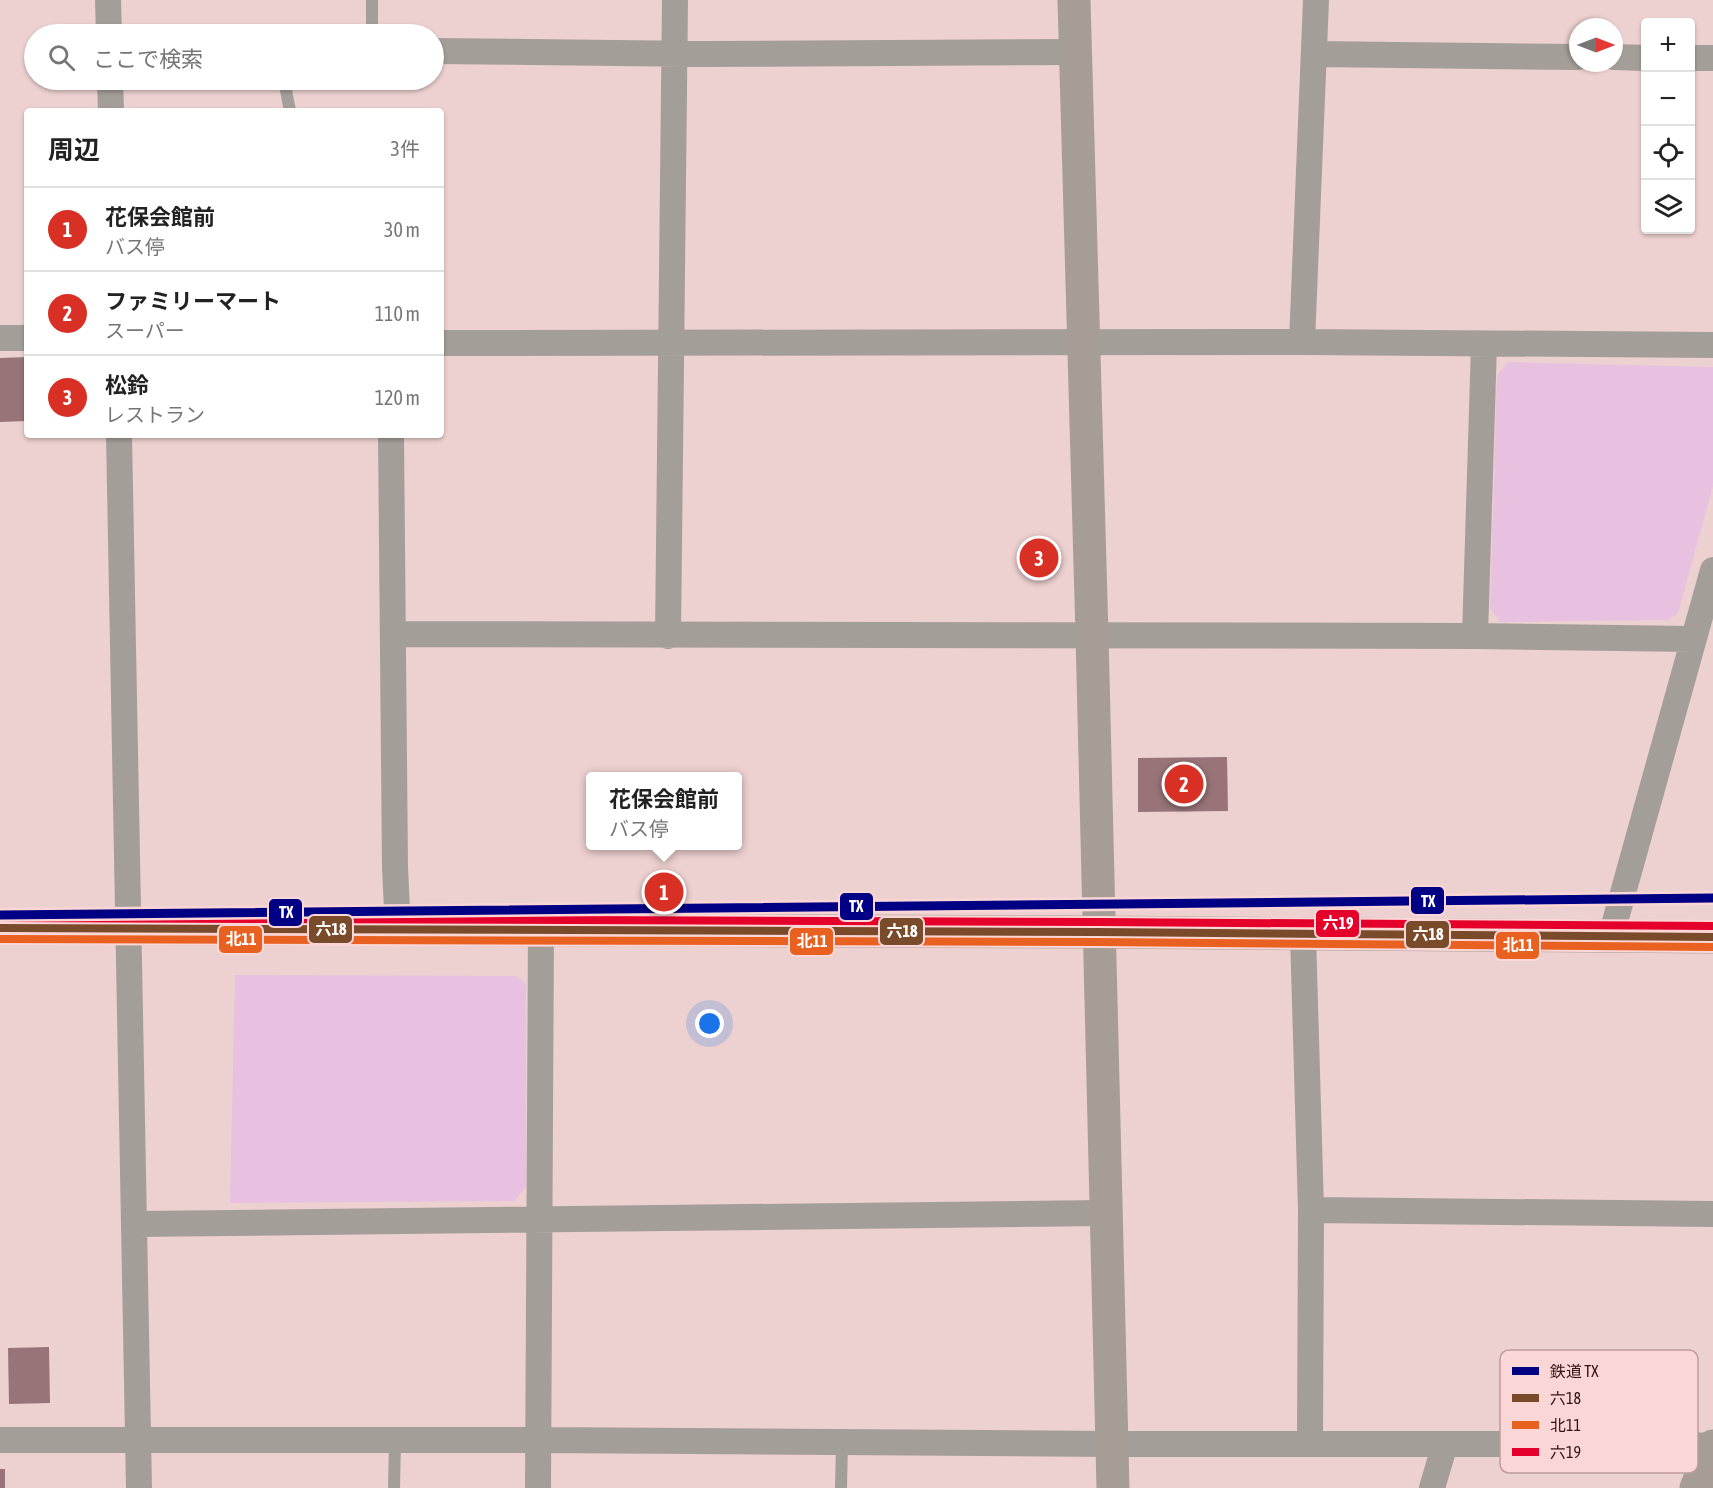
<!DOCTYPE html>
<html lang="ja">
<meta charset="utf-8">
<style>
:root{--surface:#fff;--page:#f6f6f6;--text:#222;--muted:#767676;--line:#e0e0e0;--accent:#d93025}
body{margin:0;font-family:"Asap Condensed","Noto Sans JP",sans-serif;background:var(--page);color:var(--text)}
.controls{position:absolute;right:18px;top:18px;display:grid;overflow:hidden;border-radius:6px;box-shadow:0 2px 4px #0004}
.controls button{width:54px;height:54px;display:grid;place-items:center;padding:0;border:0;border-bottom:2px solid var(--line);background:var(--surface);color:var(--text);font:30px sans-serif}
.compass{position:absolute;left:1569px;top:18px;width:54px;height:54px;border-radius:50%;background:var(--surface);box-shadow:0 2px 4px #0004;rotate:90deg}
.you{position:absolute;left:710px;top:1024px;width:21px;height:21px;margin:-15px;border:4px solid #fff;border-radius:50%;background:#1a73e8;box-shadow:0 0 0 9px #1a73e833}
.badge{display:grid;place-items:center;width:39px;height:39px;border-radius:50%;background:var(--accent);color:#fff;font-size:20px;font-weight:700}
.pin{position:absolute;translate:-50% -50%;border:3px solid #fff;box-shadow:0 2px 6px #0006}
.popup{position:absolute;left:586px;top:772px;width:156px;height:78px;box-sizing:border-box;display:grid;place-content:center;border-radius:6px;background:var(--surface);filter:drop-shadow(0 2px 4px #0005);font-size:20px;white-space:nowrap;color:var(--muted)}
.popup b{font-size:22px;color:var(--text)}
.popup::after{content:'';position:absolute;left:50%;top:100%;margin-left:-12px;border:12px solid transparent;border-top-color:var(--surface)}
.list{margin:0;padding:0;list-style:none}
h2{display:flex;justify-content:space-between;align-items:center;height:78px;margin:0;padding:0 24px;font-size:26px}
h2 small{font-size:20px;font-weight:400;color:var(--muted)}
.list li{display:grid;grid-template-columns:39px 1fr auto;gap:18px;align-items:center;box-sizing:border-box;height:84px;padding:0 24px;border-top:2px solid var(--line)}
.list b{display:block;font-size:22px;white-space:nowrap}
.list p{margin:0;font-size:20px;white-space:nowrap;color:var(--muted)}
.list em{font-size:20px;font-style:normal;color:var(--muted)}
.icon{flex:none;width:33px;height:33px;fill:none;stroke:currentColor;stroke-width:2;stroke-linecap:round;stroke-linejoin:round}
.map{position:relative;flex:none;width:1713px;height:1488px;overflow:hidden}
.search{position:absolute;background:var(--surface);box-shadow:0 2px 4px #0004;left:24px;top:24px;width:420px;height:66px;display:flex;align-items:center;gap:15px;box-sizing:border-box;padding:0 21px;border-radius:33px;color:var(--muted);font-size:22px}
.panel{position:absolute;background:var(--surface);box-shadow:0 2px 4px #0004;left:24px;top:108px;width:420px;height:330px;border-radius:6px}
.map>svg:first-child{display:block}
</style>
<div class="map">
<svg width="1713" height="1488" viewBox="0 0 1713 1488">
<rect width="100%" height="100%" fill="#edd1d0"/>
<!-- green -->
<path fill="#e7c1df" d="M1508,362L1713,367V486L1678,613L1668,620L1500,622L1490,608L1497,375Z
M235,975L516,976L526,983V1187L515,1201L230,1203Z"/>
<!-- building -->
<path fill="#987478" d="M27,357V421L0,422V358Z
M1227,757L1228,811L1138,812V758Z
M49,1347L50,1403L9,1404L8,1348Z
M0,1469H5V1488H0Z"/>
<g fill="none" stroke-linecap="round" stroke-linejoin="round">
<!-- lane -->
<path stroke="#a49e99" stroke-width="12" d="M372,34V0
M284,80L290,111
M394,1488L395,1440
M841,1488L842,1442"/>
<!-- street -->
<path stroke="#a49e99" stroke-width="26" d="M108,0L109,34
M434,51L703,54L1075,52
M1314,54L1578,57
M1614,57L1646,58
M1690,58H1713
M110,80L111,111
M0,338H27
M1302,342L1316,0
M441,343L1302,342L1713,345
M119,435L139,1488
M391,435L395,867L398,931
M393,634L1475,636L1693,639
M668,636L675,0
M1475,636L1484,344
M1303,934L1311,1210L1310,1444
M1611,936L1713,570
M1311,1210L1713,1214
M135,1224L1106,1213
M0,1440H538L1112,1444H1665L1713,1446
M538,1488L541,931
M1432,1488L1445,1444"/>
<!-- secondary -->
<path stroke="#a69d96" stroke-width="33" d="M1074,0L1092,635L1113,1488
M0,928L1098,932L1713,937
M1696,1488L1713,1446"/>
<!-- bus-1 casing -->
<g stroke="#fad7d6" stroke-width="12">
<path id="bus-1" d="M0,928L1098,932L1713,937"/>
</g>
<!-- bus-2 casing -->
<g stroke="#fad7d6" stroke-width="12">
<path id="bus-2" d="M0,939L1098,942L1713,947"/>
</g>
<!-- bus-3 casing -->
<g stroke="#fad7d6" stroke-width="12">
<path id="bus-3" d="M0,918L1098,922L1713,926"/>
</g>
<!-- bus-1 -->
<use href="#bus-1" stroke="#7a4b2a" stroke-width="8"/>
<!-- bus-2 -->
<use href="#bus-2" stroke="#e86121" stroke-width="8"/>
<!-- bus-3 -->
<use href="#bus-3" stroke="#e4002b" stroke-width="8"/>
<!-- rail-1 casing -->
<g stroke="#fad7d6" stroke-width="14">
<path id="rail-1" d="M0,915L1713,898"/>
</g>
<!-- rail-1 -->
<use href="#rail-1" stroke="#000084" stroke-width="9"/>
</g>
<!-- legend -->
<rect x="1500" y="1350" width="198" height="123" rx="9" fill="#fad7d6" stroke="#be9c9c" stroke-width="1.5"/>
<rect x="1512" y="1367" width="27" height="8" fill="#000084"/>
<rect x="1512" y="1394" width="27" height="8" fill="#7a4b2a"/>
<rect x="1512" y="1421" width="27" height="8" fill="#e86121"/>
<rect x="1512" y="1448" width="27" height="8" fill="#e4002b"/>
<g font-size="16" fill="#311313">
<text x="1550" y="1377">鉄道 TX</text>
<text x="1550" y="1404">六18</text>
<text x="1550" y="1431">北11</text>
<text x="1550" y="1458">六19</text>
</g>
<g stroke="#fad7d6" stroke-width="2">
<rect x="1410" y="886" width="35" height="29" rx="6" fill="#000084"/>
<rect x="839" y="892" width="35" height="29" rx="6" fill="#000084"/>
<rect x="268" y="898" width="35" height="29" rx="6" fill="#000084"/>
<rect x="1315" y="909" width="45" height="29" rx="6" fill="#e4002b"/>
<rect x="308" y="915" width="45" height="29" rx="6" fill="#7a4b2a"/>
<rect x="879" y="917" width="45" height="29" rx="6" fill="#7a4b2a"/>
<rect x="1405" y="920" width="45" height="29" rx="6" fill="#7a4b2a"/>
<rect x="218" y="925" width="45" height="29" rx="6" fill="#e86121"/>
<rect x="789" y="927" width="45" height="29" rx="6" fill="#e86121"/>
<rect x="1495" y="931" width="45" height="29" rx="6" fill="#e86121"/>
</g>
<g font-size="16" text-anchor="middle" font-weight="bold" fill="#fff">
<text x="1428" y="907">TX</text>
<text x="856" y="912">TX</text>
<text x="286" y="918">TX</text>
<text x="1338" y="929">六19</text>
<text x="331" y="935">六18</text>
<text x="902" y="937">六18</text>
<text x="1428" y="940">六18</text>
<text x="241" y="945">北11</text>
<text x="812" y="947">北11</text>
<text x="1518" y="951">北11</text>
</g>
</svg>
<div class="controls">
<button>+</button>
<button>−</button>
<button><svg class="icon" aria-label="locate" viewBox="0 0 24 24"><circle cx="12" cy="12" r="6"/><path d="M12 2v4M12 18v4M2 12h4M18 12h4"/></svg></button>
<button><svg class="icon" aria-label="layers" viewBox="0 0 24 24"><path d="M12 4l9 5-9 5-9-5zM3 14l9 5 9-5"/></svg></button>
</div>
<svg class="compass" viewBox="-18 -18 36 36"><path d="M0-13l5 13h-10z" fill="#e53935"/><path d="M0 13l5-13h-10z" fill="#767676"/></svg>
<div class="you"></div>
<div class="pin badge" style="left:664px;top:892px">1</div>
<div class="popup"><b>花保会館前</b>バス停</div>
<div class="pin badge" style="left:1184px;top:784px">2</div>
<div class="pin badge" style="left:1039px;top:558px">3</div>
<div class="search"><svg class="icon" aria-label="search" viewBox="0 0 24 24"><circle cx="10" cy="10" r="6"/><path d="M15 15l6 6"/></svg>ここで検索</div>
<section class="panel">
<h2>周辺<small>3件</small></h2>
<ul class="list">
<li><span class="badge">1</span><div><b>花保会館前</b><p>バス停</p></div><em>30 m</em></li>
<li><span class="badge">2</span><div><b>ファミリーマート</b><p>スーパー</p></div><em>110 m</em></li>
<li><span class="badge">3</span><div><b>松鈴</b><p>レストラン</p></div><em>120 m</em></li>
</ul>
</section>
</div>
